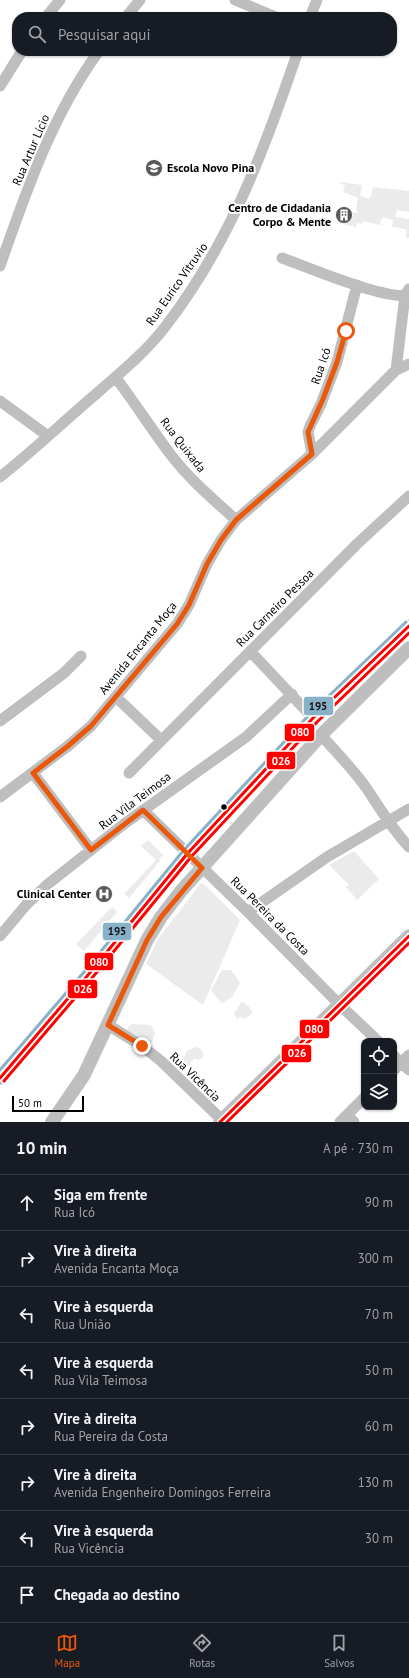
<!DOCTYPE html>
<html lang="pt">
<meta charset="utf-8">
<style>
:root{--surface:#171b24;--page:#242831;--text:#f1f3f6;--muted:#9ea1a6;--line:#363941;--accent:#ea580c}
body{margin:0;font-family:"PT Sans",sans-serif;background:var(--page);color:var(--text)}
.controls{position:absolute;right:12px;bottom:12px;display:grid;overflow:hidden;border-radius:8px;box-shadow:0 1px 3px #0004}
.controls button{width:36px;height:36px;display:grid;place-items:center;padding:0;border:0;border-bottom:1px solid var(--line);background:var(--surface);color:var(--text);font:20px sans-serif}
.scale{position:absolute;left:12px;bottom:10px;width:72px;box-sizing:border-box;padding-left:4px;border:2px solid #000;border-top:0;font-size:11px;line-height:14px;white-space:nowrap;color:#000;-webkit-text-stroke:3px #fff;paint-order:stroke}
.stop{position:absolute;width:12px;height:12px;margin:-9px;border:3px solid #ea580c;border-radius:50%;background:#fff}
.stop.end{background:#ea580c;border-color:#fff;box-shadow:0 1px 4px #0008}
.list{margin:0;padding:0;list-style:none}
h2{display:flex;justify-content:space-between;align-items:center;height:52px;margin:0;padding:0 16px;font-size:17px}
h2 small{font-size:13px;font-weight:400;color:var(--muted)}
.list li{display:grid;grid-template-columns:26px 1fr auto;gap:12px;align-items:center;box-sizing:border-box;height:56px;padding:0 16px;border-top:1px solid var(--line)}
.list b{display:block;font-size:15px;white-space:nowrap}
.list p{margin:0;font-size:13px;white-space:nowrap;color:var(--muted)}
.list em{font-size:13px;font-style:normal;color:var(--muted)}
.icon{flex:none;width:22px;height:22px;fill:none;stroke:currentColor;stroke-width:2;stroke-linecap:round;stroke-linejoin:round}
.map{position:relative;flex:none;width:409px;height:1122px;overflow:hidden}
.search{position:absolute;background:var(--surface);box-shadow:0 1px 3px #0004;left:12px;right:12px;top:12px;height:44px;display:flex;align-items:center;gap:10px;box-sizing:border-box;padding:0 14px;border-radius:16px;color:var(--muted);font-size:15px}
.sheet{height:500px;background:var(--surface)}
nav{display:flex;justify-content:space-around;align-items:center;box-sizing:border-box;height:56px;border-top:1px solid var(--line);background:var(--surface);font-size:11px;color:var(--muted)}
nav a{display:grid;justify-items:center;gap:2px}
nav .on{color:var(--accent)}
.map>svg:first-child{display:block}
</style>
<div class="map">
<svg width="409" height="1122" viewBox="0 0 409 1122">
<rect width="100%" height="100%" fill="#fff"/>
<!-- green -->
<path fill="#ebebeb" d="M340,182L362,185L360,196L370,199L373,187L409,191V212L397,210L395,217L409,219V238H406V229L392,227L393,220L382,217L380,225L363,221L362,224L357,223L356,227L338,223L340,217L351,220L353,212L357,213L358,211L356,210L358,198L343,192L345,185L339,183Z
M148,840L163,855L159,859L160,861L129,898L124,894L156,860L141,846Z
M354,851L379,879L357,900L346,887L349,885L329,865Z
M201,883L206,886L240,920L203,1005L146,964L158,939Z
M112,907L117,912L84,951L76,944Z
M222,970H231L240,983L232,997L222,1003L217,998L211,990Z
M241,1002C247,1004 251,1007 252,1014L245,1019L240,1017L237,1019L234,1014Z
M132,1024L151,1025L155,1033L151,1044L147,1040L143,1041L127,1031L128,1027Z
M196,1047L201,1049L204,1056L199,1060L194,1058L188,1067L184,1064L180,1067L187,1051Z"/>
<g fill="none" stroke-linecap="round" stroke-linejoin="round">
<!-- major casing -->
<g stroke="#dbdbdb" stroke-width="14">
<path id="major" d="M0,1078L88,975L187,854L228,809L313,718L409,626
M52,1122L84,1075L147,940L161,917L181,891L321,735L409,648
M220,1122L409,936"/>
</g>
<!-- minor -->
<path stroke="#bebebe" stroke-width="11" d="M235,0L276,17
M46,17L60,0
M126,17L140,0
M310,17L317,0
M0,86L22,51
M282,258C308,267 384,300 409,295
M0,266C26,192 52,115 99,51
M396,370L405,295L409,289
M116,378C135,403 152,430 171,455C190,480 214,500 236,520
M0,401L48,436
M312,454L308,432L310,426L321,404L337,362L357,285
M0,477C33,451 63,422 96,394C120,373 145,353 165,327C230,243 264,151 298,51
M250,651L313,718
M116,697L161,740
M0,721L64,673L81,656
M321,735C337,753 354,770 367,789C381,810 392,829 409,847
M33,773L91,850
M129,773L357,544L409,496
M0,797L68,746L91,726L177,624L189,605L207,564L221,540L236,520L312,454L396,370L409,364
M143,810L248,912L339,1004L378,1041
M248,912L327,857L409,809
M0,936L26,905L48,884L124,824L246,737L292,694
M108,1025L142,1046L161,1061L224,1122
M394,1056L409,1070
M394,1070L409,1055
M347,1115L354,1122
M340,1122L364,1098"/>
<!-- major -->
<use href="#major" stroke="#bebebe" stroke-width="13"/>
<!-- bus-1 casing -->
<g stroke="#fff" stroke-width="6">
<path id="bus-1" d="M0,1078L88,975L187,854L313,718L409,626
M220,1122L409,936"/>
</g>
<!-- bus-2 casing -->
<g stroke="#fff" stroke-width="6">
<path id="bus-2" d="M4,1081L92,978L191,857L317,722L409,633
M227,1122L409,943"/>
</g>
<!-- bus-3 casing -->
<g stroke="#fff" stroke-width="6">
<path id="bus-3" d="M0,1070L84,972L183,851L309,715L406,622"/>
</g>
<!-- bus-1 -->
<use href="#bus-1" stroke="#f00" stroke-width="3"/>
<!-- bus-2 -->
<use href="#bus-2" stroke="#f00" stroke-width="3"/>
<!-- bus-3 -->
<use href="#bus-3" stroke="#86b1c6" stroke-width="3"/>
</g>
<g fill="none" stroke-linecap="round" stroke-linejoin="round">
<!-- route -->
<path stroke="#ea580c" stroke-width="5" d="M142,1046L108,1025L147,940L161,917L202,868L143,810L91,850L33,773L68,746L91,726L177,624L189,605L207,564L221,540L236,520L312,454L308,432L323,399L337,362L346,331"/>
</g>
<!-- icons -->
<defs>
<g id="school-disc" transform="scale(0.9)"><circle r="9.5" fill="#595959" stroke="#fff"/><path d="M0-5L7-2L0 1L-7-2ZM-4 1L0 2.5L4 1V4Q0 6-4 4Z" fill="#fff"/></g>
<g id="building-disc" transform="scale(0.9)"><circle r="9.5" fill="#595959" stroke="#fff"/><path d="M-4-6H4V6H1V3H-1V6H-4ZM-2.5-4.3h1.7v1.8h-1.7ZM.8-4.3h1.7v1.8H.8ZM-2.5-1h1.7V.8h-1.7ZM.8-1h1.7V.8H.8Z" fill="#fff"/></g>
<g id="hospital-disc" transform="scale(0.9)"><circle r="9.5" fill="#595959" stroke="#fff"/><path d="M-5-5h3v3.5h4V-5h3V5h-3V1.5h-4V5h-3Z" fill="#fff"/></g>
</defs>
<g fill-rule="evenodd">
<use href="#school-disc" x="154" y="168"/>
<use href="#building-disc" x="344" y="215"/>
<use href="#hospital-disc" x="104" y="894"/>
</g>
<!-- markers -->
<circle fill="#000" stroke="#fff" stroke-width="1.5" cx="224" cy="807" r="3.5"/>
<g text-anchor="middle" stroke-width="4" stroke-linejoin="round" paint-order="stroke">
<!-- street labels -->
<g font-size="12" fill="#000" stroke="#fff">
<text transform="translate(31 150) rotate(-67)" y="4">Rua Artur Lício</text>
<text transform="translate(177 284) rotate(-55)" y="4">Rua Eurico Vitruvio</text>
<text transform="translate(321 366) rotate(-71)" y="4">Rua Icó</text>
<text transform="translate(183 445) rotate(52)" y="4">Rua Quixada</text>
<text transform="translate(275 608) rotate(-45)" y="4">Rua Carneiro Pessoa</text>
<text transform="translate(138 648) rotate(-51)" y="4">Avenida Encanta Moça</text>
<text transform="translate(135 801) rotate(-37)" y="4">Rua Vila Teimosa</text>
<text transform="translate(270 916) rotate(45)" y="4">Rua Pereira da Costa</text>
<text transform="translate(195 1077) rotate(44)" y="4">Rua Vicência</text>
</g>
<!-- poi labels -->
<g font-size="12" font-weight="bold" fill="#000" stroke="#fff" text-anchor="end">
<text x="167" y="172" text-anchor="start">Escola Novo Pina</text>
<text x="331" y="212">Centro de Cidadania<tspan x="331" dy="14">Corpo &amp; Mente</tspan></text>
<text x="91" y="898">Clinical Center</text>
</g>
</g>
<g stroke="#fff" stroke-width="1.5">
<rect x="303" y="696" width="31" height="20" rx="4" fill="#86b1c6"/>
<rect x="284" y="723" width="31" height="19" rx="4" fill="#f00"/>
<rect x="266" y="751" width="30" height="19" rx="4" fill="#f00"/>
<rect x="102" y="922" width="30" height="19" rx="4" fill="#86b1c6"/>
<rect x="84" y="952" width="30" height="19" rx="4" fill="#f00"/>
<rect x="67" y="979" width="31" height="20" rx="4" fill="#f00"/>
<rect x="299" y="1019" width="31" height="20" rx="4" fill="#f00"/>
<rect x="281" y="1044" width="31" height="19" rx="4" fill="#f00"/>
</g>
<g font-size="11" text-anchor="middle" font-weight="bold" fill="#fff">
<text x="300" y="736">080</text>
<text x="281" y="765">026</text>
<text x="99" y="966">080</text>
<text x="83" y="993">026</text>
<text x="314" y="1033">080</text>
<text x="297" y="1057">026</text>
</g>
<g font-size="11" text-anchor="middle" font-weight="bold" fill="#111">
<text x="318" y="710">195</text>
<text x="117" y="935">195</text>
</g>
</svg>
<div class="controls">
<button><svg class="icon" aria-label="locate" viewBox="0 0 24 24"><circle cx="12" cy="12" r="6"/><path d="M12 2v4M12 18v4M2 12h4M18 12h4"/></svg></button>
<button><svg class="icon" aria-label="layers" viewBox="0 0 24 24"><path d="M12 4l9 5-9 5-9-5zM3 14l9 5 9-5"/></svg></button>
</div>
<div class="scale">50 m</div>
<div class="stop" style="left:346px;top:331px"></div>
<div class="stop end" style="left:142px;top:1046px"></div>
<div class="search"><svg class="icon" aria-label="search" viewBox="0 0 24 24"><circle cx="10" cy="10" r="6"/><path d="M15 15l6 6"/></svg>Pesquisar aqui</div>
</div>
<section class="sheet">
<h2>10 min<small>A pé · 730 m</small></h2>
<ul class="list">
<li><svg class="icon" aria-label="ahead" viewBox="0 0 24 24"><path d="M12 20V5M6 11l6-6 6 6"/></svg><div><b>Siga em frente</b><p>Rua Icó</p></div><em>90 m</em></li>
<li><svg class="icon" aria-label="right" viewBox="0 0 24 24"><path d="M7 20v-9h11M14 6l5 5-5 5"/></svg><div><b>Vire à direita</b><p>Avenida Encanta Moça</p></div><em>300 m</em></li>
<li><svg class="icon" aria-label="left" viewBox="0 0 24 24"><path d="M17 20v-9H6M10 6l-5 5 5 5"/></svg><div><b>Vire à esquerda</b><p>Rua União</p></div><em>70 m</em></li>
<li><svg class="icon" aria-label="left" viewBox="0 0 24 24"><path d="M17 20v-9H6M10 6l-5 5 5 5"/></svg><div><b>Vire à esquerda</b><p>Rua Vila Teimosa</p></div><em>50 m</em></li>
<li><svg class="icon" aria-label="right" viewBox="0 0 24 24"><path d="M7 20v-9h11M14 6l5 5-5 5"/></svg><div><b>Vire à direita</b><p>Rua Pereira da Costa</p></div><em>60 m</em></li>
<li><svg class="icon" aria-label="right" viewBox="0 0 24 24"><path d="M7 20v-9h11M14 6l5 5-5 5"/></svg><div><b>Vire à direita</b><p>Avenida Engenheiro Domingos Ferreira</p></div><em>130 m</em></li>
<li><svg class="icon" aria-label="left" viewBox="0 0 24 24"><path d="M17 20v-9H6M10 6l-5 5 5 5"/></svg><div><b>Vire à esquerda</b><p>Rua Vicência</p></div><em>30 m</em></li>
<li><svg class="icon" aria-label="arrive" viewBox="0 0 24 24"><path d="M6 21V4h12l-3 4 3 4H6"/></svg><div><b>Chegada ao destino</b></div></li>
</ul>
</section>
<nav>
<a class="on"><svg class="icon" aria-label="map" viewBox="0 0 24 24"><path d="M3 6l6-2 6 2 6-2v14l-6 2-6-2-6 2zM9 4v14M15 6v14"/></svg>Mapa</a>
<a><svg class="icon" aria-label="directions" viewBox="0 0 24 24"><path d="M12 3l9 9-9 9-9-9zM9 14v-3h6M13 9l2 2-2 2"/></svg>Rotas</a>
<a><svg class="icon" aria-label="saved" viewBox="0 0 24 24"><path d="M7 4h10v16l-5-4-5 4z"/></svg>Salvos</a>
</nav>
